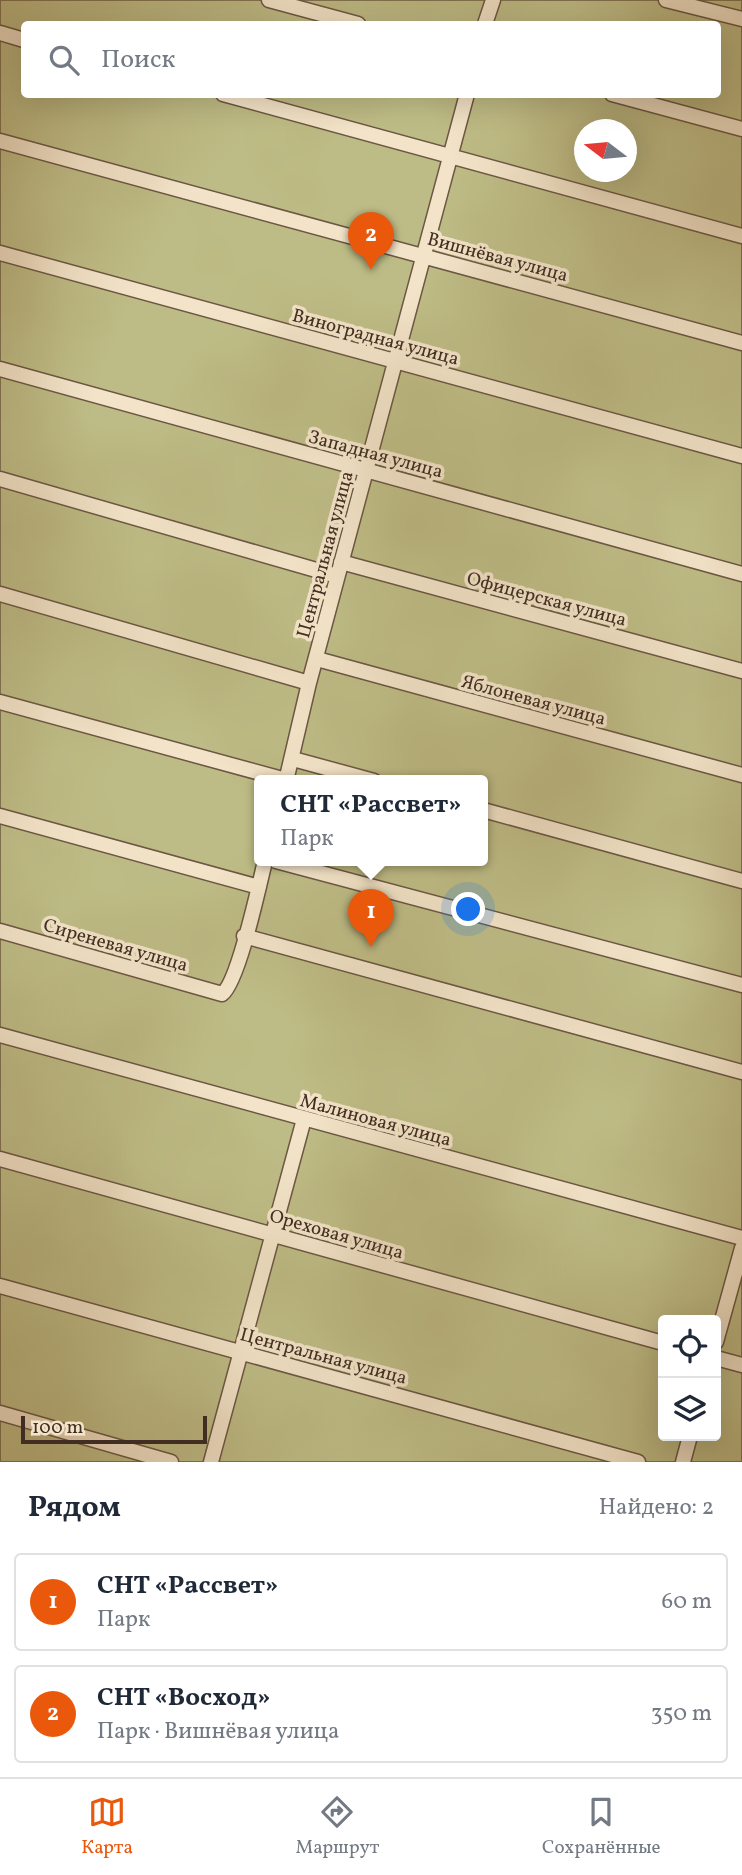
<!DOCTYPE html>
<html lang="ru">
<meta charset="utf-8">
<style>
:root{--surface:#fff;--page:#f6f6f7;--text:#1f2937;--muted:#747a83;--line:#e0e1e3;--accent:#ea580c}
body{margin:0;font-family:Vollkorn,serif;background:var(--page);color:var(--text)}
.controls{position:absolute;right:21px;bottom:21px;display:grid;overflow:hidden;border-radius:7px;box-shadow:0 7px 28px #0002}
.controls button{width:63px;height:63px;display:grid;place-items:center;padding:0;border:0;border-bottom:2px solid var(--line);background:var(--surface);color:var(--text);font:35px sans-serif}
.compass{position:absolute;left:574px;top:119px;width:63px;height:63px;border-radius:50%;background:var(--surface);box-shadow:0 7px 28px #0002;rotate:286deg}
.scale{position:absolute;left:21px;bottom:18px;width:186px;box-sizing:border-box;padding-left:7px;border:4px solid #412d21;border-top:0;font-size:19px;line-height:24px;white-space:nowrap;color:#412d21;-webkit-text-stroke:5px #f3e4c9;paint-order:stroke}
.you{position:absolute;left:469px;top:910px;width:24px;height:24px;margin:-18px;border:5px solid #fff;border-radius:50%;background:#1a73e8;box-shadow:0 0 0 10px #1a73e833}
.badge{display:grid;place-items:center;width:46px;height:46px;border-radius:50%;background:var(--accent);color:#fff;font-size:23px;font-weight:700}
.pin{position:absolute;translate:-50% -58px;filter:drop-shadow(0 2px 4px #0008)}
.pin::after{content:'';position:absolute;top:37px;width:24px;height:21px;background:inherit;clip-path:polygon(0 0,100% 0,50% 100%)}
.popup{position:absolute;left:254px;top:775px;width:234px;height:91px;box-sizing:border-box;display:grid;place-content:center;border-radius:7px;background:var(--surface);filter:drop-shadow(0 2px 5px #0005);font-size:23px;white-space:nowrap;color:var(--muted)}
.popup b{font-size:26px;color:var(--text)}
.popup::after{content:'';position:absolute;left:50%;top:100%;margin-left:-14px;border:14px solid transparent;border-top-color:var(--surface)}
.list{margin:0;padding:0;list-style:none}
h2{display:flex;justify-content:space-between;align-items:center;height:91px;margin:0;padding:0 28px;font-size:30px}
h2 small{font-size:23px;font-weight:400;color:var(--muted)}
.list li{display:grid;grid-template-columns:46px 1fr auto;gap:21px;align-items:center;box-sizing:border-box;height:98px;margin:0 14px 14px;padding:0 14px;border:2px solid var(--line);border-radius:7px}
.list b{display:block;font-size:26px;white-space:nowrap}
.list p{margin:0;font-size:23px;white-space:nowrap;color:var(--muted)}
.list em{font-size:23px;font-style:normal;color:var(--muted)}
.icon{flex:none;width:38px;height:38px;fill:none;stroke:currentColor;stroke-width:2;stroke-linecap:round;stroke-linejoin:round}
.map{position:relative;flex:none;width:742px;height:1462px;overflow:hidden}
.search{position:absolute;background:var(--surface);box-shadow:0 7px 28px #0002;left:21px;right:21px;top:21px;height:77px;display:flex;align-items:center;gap:18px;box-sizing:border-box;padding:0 24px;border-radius:7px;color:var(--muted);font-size:26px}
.sheet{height:315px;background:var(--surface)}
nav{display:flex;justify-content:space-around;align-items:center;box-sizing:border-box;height:98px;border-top:2px solid var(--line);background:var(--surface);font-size:19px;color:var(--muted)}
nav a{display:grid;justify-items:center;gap:4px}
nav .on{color:var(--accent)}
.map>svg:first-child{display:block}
</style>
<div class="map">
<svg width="742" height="1462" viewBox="0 0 742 1462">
<rect width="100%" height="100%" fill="#edd6ac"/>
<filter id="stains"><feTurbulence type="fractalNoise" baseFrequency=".00286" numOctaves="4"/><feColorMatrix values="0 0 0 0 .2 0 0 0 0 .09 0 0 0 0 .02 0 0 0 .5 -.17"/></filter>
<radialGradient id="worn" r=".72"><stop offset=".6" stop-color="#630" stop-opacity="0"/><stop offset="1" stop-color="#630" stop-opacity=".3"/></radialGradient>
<!-- green -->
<path fill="#bebc86" stroke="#807454" stroke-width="2" fill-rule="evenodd" d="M0,0H742V1462H0ZM24,24H718V94H24ZM584,130H626V172H584ZM259,781H483V861H259ZM663,1320H716V1436H663Z"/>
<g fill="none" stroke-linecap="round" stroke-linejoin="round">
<!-- minor casing -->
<g stroke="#6c5744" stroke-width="17">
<path id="minor" d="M269,0L358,24
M666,0L742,19
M485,24L493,0
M0,33L24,40
M223,94L742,236
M612,94L742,129
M0,141L742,343
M0,253L742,456
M0,369L742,574
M0,479L337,576
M341,562L742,671
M0,594L309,683
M317,659L742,775
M0,702L286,780
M293,759L374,781
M286,781L309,683L467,94
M483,810L742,881
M0,816L259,887
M276,861L742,985
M0,931L222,994C238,983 259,886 265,861
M244,936L742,1072
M0,1035L742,1238
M0,1159L663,1343
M0,1286L638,1462
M716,1342L742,1248
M716,1358L742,1365
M0,1413L171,1462
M211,1462L304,1119
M683,1462L690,1436"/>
</g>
<!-- minor -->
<use href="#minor" stroke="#f3e4c9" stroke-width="14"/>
</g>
<g text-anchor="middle" stroke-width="7" stroke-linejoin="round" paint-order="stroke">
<!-- street labels -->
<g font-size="19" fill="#412d21" stroke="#f3e4c9">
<text transform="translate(498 256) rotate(15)" y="7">Вишнёвая улица</text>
<text transform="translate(376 336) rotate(15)" y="7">Виноградная улица</text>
<text transform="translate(376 453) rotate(15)" y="7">Западная улица</text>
<text transform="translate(324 554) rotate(-75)" y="7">Центральная улица</text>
<text transform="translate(547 598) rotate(15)" y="7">Офицерская улица</text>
<text transform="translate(534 699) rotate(15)" y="7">Яблоневая улица</text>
<text transform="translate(116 944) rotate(16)" y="7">Сиреневая улица</text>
<text transform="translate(376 1119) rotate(15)" y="7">Малиновая улица</text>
<text transform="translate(337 1233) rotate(16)" y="7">Ореховая улица</text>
<text transform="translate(324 1355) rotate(15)" y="7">Центральная улица</text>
</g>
</g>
<rect width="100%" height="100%" filter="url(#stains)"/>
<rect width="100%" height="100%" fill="url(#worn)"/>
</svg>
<div class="controls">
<button><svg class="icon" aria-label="locate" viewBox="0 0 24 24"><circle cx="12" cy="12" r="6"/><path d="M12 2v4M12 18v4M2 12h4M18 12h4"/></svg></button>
<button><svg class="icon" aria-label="layers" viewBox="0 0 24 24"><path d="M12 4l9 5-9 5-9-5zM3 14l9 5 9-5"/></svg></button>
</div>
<svg class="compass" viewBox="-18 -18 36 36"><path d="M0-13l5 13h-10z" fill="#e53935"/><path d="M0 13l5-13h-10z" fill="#747a83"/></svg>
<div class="scale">100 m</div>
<div class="you"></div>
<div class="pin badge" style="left:371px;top:947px">1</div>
<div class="popup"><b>СНТ «Рассвет»</b>Парк</div>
<div class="pin badge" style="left:371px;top:270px">2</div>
<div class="search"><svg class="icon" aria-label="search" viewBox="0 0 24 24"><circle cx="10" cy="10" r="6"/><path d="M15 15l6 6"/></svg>Поиск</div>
</div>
<section class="sheet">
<h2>Рядом<small>Найдено: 2</small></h2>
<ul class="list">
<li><span class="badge">1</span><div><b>СНТ «Рассвет»</b><p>Парк</p></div><em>60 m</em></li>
<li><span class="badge">2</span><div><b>СНТ «Восход»</b><p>Парк · Вишнёвая улица</p></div><em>350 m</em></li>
</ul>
</section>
<nav>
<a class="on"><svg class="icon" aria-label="map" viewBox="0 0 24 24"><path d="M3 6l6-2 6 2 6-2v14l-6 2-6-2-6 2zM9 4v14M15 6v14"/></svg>Карта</a>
<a><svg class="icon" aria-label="directions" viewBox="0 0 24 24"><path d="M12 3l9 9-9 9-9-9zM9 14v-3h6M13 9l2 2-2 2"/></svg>Маршрут</a>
<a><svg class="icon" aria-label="saved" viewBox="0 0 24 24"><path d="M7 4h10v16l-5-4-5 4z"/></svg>Сохранённые</a>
</nav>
